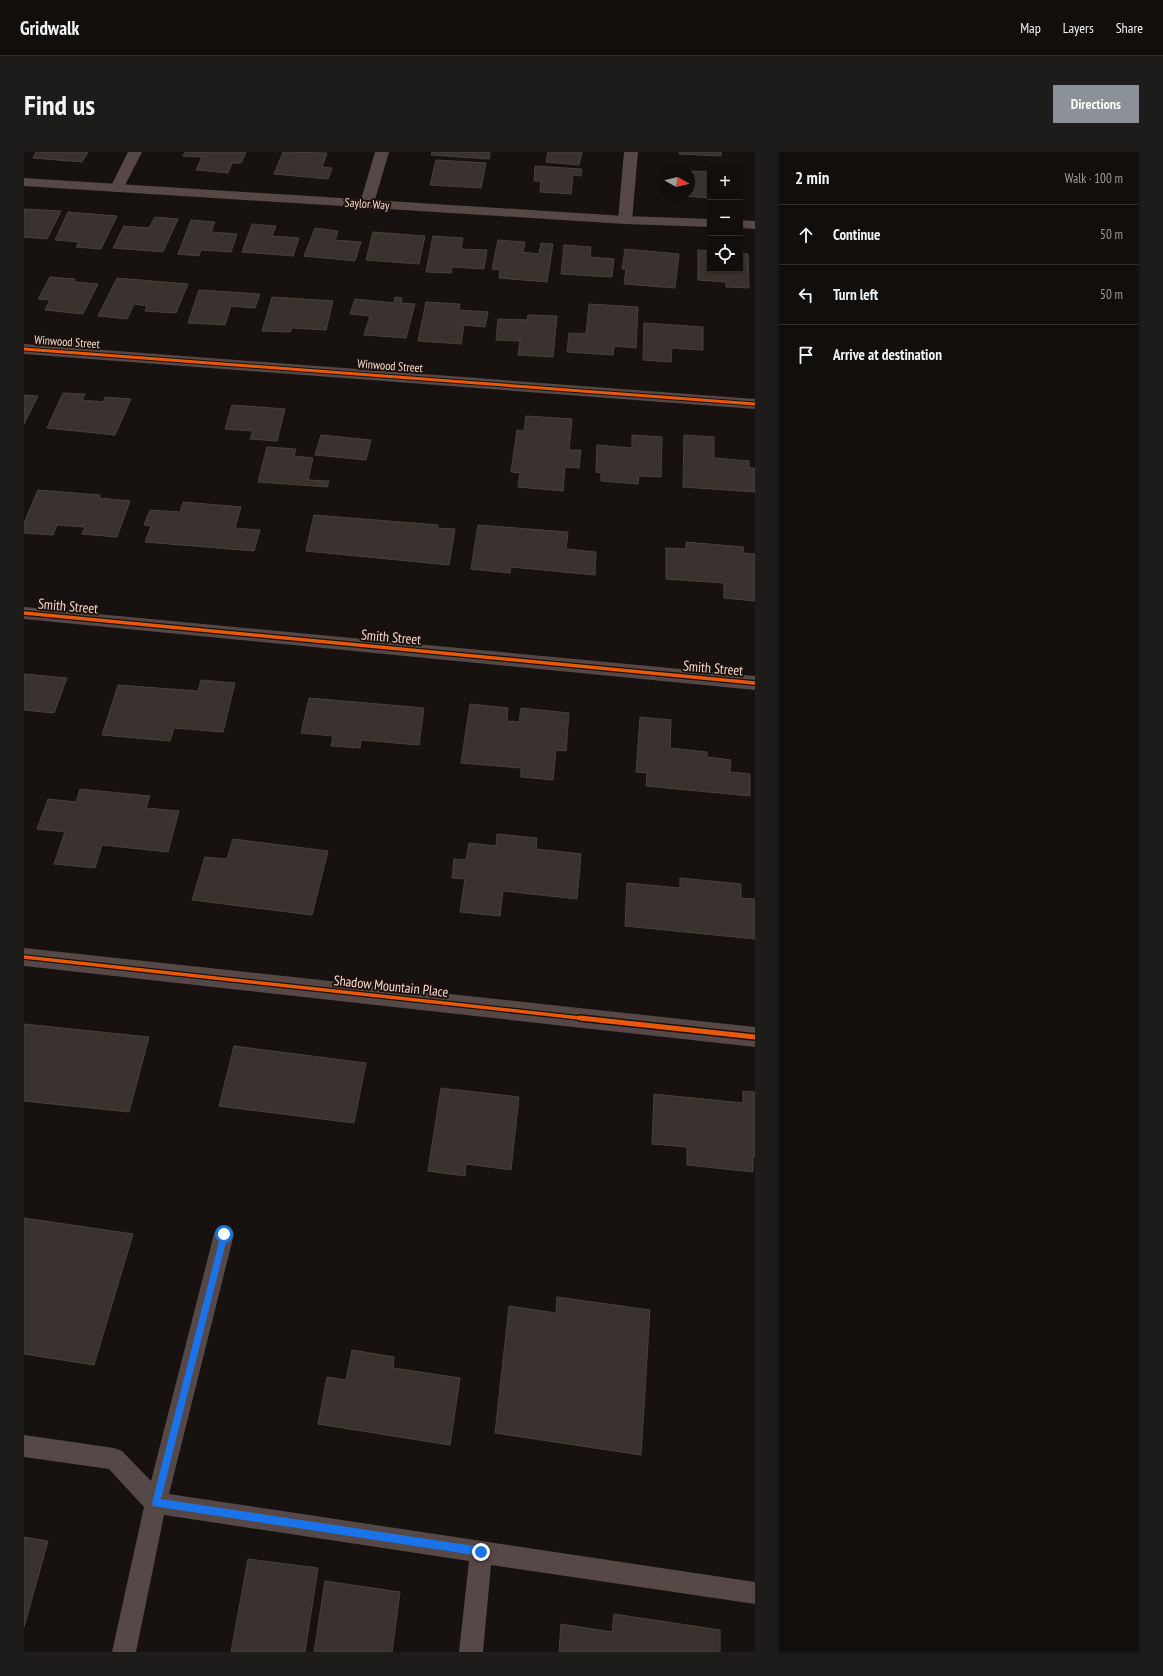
<!DOCTYPE html>
<meta charset="utf-8">
<style>
:root{--surface:#110e0c;--page:#1e1c1a;--text:#f1f3f6;--muted:#9c9c9d;--line:#302e2d;--accent:#8c9099}
body{margin:0;font-family:"PT Sans Narrow",sans-serif;background:var(--page);color:var(--text)}
.controls{position:absolute;right:12px;top:12px;display:grid;overflow:hidden;border-radius:0px;box-shadow:0 1px 3px #0004}
.controls button{width:36px;height:36px;display:grid;place-items:center;padding:0;border:0;border-bottom:1px solid var(--line);background:var(--surface);color:var(--text);font:20px sans-serif}
.compass{position:absolute;left:635px;top:12px;width:36px;height:36px;border-radius:50%;background:var(--surface);box-shadow:0 1px 3px #0004;rotate:98deg}
.stop{position:absolute;width:12px;height:12px;margin:-9px;border:3px solid #1a73e8;border-radius:50%;background:#fff}
.stop.end{background:#1a73e8;border-color:#fff;box-shadow:0 1px 4px #0008}
.list{margin:0;padding:0;list-style:none}
h2{display:flex;justify-content:space-between;align-items:center;height:52px;margin:0;padding:0 16px;font-size:17px}
h2 small{font-size:13px;font-weight:400;color:var(--muted)}
.list li{display:grid;grid-template-columns:26px 1fr auto;gap:12px;align-items:center;box-sizing:border-box;height:60px;padding:0 16px;border-top:1px solid var(--line)}
.list b{display:block;font-size:15px;white-space:nowrap}
.list em{font-size:13px;font-style:normal;color:var(--muted)}
.icon{flex:none;width:22px;height:22px;fill:none;stroke:currentColor;stroke-width:2;stroke-linecap:round;stroke-linejoin:round}
.map{position:relative;flex:none;width:731px;height:1500px;overflow:hidden;border-radius:0px}
header{display:flex;align-items:center;gap:24px;box-sizing:border-box;height:56px;padding:0 20px;background:var(--surface);border-bottom:1px solid var(--line)}
header strong{font-size:19px}
nav{display:flex;gap:22px;margin-inline-start:auto;font-size:14px}
.intro{display:flex;align-items:center;justify-content:space-between;box-sizing:border-box;height:96px;padding:0 24px}
h1{margin:0;font-size:28px}
.button{padding:10px 18px;border-radius:0px;background:var(--accent);color:#fff;font-size:14px;font-weight:700}
main{display:flex;gap:24px;padding:0 24px}
aside{flex:1;background:var(--surface);border-radius:0px;box-shadow:0 1px 3px #0004}
.map>svg:first-child{display:block}
</style>
<header>
<strong>Gridwalk</strong>
<nav><a>Map</a><a>Layers</a><a>Share</a></nav>
</header>
<div class="intro"><h1>Find us</h1><a class="button">Directions</a></div>
<main>
<div class="map">
<svg width="731" height="1500" viewBox="0 0 731 1500">
<rect width="100%" height="100%" fill="#171210"/>
<!-- building -->
<path fill="#39322e" stroke="#4a403a" d="M12,0H64L58,10L9,6Z
M161,0H222L217,11H208L204,21L172,18L178,5L159,4Z
M259,0L303,1L298,15L308,16L304,27L250,22Z
M408,0H466L465,7L407,3Z
M524,0H558L555,13L522,10Z
M655,0H697V4L655,2Z
M412,8L462,11L457,36L406,33Z
M511,14L558,17L557,24L549,23L547,42L516,40L517,29H510Z
M665,19L686,20V46L659,44V42H665Z
M0,57L37,59L23,87L0,85Z
M44,60L93,64L77,97L52,95L55,90L31,88Z
M131,65L154,67L139,100L89,96L100,74L125,76Z
M167,68L191,70L187,80L213,82L207,100L177,98L175,104L154,102Z
M228,72L252,74L248,84L275,86L269,104L218,100Z
M291,76L314,79L311,88L337,90L331,109L280,104Z
M349,80L401,84L395,112L342,108Z
M409,84L439,86L437,97L463,98L460,117L428,115L427,121L402,120Z
M474,88L501,90L499,100L515,102L517,91L529,92L523,130L475,126L476,118L468,117Z
M540,93L567,95L566,105L590,107L588,125L537,122Z
M601,97L655,102L651,136L600,132L602,117H598Z
M674,98L686,99V117H716V101L724,102L725,136L702,135V130L674,128Z
M26,125L51,127L50,130L74,132L59,162L21,158L26,148L14,147Z
M93,126L164,132L152,161L121,159L123,154L110,152L103,167L74,164Z
M175,138L236,142L231,156L207,154L201,173L164,171Z
M248,145L309,149L302,178L268,176L266,180L238,179Z
M371,145L378,146L377,151L391,152L382,186L340,183L346,164L326,162L331,147L370,151Z
M402,150L436,152L435,158L464,160L461,175L440,173L437,192L394,189Z
M565,152L614,155L612,196L590,194L589,203L543,200L545,181L562,182Z
M504,163L533,164L529,205L494,203L496,189L472,188L474,167L503,168Z
M620,171L679,175V198L648,196L647,210L619,208Z
M39,241L61,242L58,248L79,250L81,245L107,247L91,283L23,276Z
M0,243L14,244L0,272Z
M208,253L261,257L253,289L226,287L229,279L201,277Z
M502,264L548,267L545,298H557L555,316L541,315L539,339L494,335L496,321L487,320L493,278L500,279Z
M297,283L347,288L342,308L291,303Z
M608,283L638,285L637,325L615,324L614,332L577,329V321L572,320L573,293L608,296Z
M660,283L690,285V306L725,309V316H731V340L659,335Z
M243,295L272,297L270,304L289,306L284,328L305,329L303,335L234,330Z
M14,338L76,343L75,346L106,349L93,385L58,382L61,375L33,373L29,383L0,381V371Z
M159,350L217,355L211,376L236,378L230,399L121,390L127,374L120,373L126,358L156,360Z
M290,363L414,373L413,376L431,377L425,413L282,399Z
M454,373L544,380L542,397L572,400L571,423L487,415L486,421L447,417Z
M662,390L719,395L720,401L731,402V449L700,446V431L642,427V396L662,397Z
M0,522L43,526L30,561L0,558Z
M177,528L211,531L199,580L150,576L146,589L78,583L94,533L174,539Z
M285,546L400,556L395,593L337,588L336,596L307,594L309,584L277,581Z
M446,552L484,556L483,569L495,570L497,556L545,561L542,599L532,598L529,628L497,625V616L437,611Z
M616,565L647,568L646,596L683,600V605L707,608L706,620L726,622V644L622,634L623,621L612,620Z
M56,637L126,644L122,656L155,659L144,700L78,693L71,716L30,712L41,680L13,677L24,647L52,650Z
M473,682L513,686L512,697L557,702L553,747L479,739L476,764L436,760L441,727L428,726L430,707L442,708L445,691L472,694Z
M209,687L304,699L288,763L168,748L181,705L203,707Z
M656,726L717,732V746L731,747V787L601,774L603,731L656,736Z
M0,872L125,885L105,960L0,949Z
M210,894L342,911L330,971L195,954Z
M417,936L495,945L487,1018L442,1012L441,1024L404,1019Z
M719,939L731,940V1005H729V1020L663,1013V995L628,992L630,942L719,951Z
M0,1066L109,1082L70,1213L0,1202Z
M533,1145L626,1158L617,1303L471,1281L485,1154L532,1161Z
M328,1198L370,1205L369,1216L436,1226L426,1293L294,1272L303,1225L322,1228Z
M0,1385L24,1389L0,1475Z
M224,1407L294,1416L281,1500H207Z
M301,1429L376,1440L368,1500H290Z
M590,1462L696,1478V1500H535L537,1472L588,1480Z"/>
<g fill="none" stroke-linecap="round" stroke-linejoin="round">
<!-- service -->
<path fill="#564846" fill-rule="evenodd" d="M200,1073L207,1076L210,1082L145,1342L731,1430V1452L467,1413L459,1500H435L445,1409L140,1363L112,1500H88L120,1355L85,1317L0,1305V1283L90,1296L98,1299L127,1329L190,1082L193,1076Z"/>
<!-- minor -->
<path fill="#564846" fill-rule="evenodd" d="M104,0H118L98,39L93,40L88,39L86,36Z
M351,0H365L350,51L348,54L343,55L338,54L336,51Z
M600,0H614L608,68L606,71L601,72L596,71L594,68Z
M0,192L731,247V257L0,202Z
M0,455L731,524V538L0,467Z
M0,796L731,875V895L0,814Z"/>
<!-- tertiary -->
<path fill="#564846" fill-rule="evenodd" d="M0,26L601,64L686,67V75L601,72L0,34Z
M716,68L731,69V77L716,76Z"/>
<!-- cycleway-far2 casing -->
<g stroke="#1a110d" stroke-width="5">
<path id="cycleway-far2" d="M0,197L731,252"/>
</g>
<!-- cycleway-far1 casing -->
<g stroke="#1a110d" stroke-width="6">
<path id="cycleway-far1" d="M0,461L731,531
M0,805L565,867"/>
</g>
<!-- cycleway casing -->
<g stroke="#1a110d" stroke-width="8">
<path id="cycleway" d="M556,866L731,885"/>
</g>
<!-- cycleway-far2 -->
<use href="#cycleway-far2" stroke="#e8590c" stroke-width="3"/>
<!-- cycleway-far1 -->
<use href="#cycleway-far1" stroke="#e8590c" stroke-width="3.5"/>
<!-- cycleway -->
<use href="#cycleway" stroke="#e8590c" stroke-width="5"/>
</g>
<!-- route -->
<path fill="#1a73e8" d="M200,1079L204,1082L137,1347L457,1395L460,1397L461,1400L460,1403L457,1404L129,1354L128,1351L197,1082Z"/>
<g text-anchor="middle" stroke-width="4" stroke-linejoin="round" paint-order="stroke">
<!-- far-street labels -->
<g font-size="12" fill="#f9d8cc" stroke="#1a110d">
<text transform="translate(343 52) rotate(4)" y="4">Saylor Way</text>
<text transform="translate(43 190) rotate(4)" y="4">Winwood Street</text>
<text transform="translate(366 214) rotate(4)" y="4">Winwood Street</text>
</g>
<!-- street labels -->
<g font-size="14" fill="#f9d8cc" stroke="#1a110d">
<text transform="translate(44 454) rotate(5)" y="5">Smith Street</text>
<text transform="translate(367 485) rotate(5)" y="5">Smith Street</text>
<text transform="translate(689 516) rotate(5)" y="5">Smith Street</text>
<text transform="translate(367 834) rotate(6)" y="5">Shadow Mountain Place</text>
</g>
</g>
</svg>
<div class="controls">
<button>+</button>
<button>−</button>
<button><svg class="icon" aria-label="locate" viewBox="0 0 24 24"><circle cx="12" cy="12" r="6"/><path d="M12 2v4M12 18v4M2 12h4M18 12h4"/></svg></button>
</div>
<svg class="compass" viewBox="-18 -18 36 36"><path d="M0-13l5 13h-10z" fill="#e53935"/><path d="M0 13l5-13h-10z" fill="#9c9c9d"/></svg>
<div class="stop" style="left:200px;top:1082px"></div>
<div class="stop end" style="left:457px;top:1400px"></div>
</div>
<aside>
<h2>2 min<small>Walk · 100 m</small></h2>
<ul class="list">
<li><svg class="icon" aria-label="ahead" viewBox="0 0 24 24"><path d="M12 20V5M6 11l6-6 6 6"/></svg><div><b>Continue</b></div><em>50 m</em></li>
<li><svg class="icon" aria-label="left" viewBox="0 0 24 24"><path d="M17 20v-9H6M10 6l-5 5 5 5"/></svg><div><b>Turn left</b></div><em>50 m</em></li>
<li><svg class="icon" aria-label="arrive" viewBox="0 0 24 24"><path d="M6 21V4h12l-3 4 3 4H6"/></svg><div><b>Arrive at destination</b></div></li>
</ul>
</aside>
</main>
